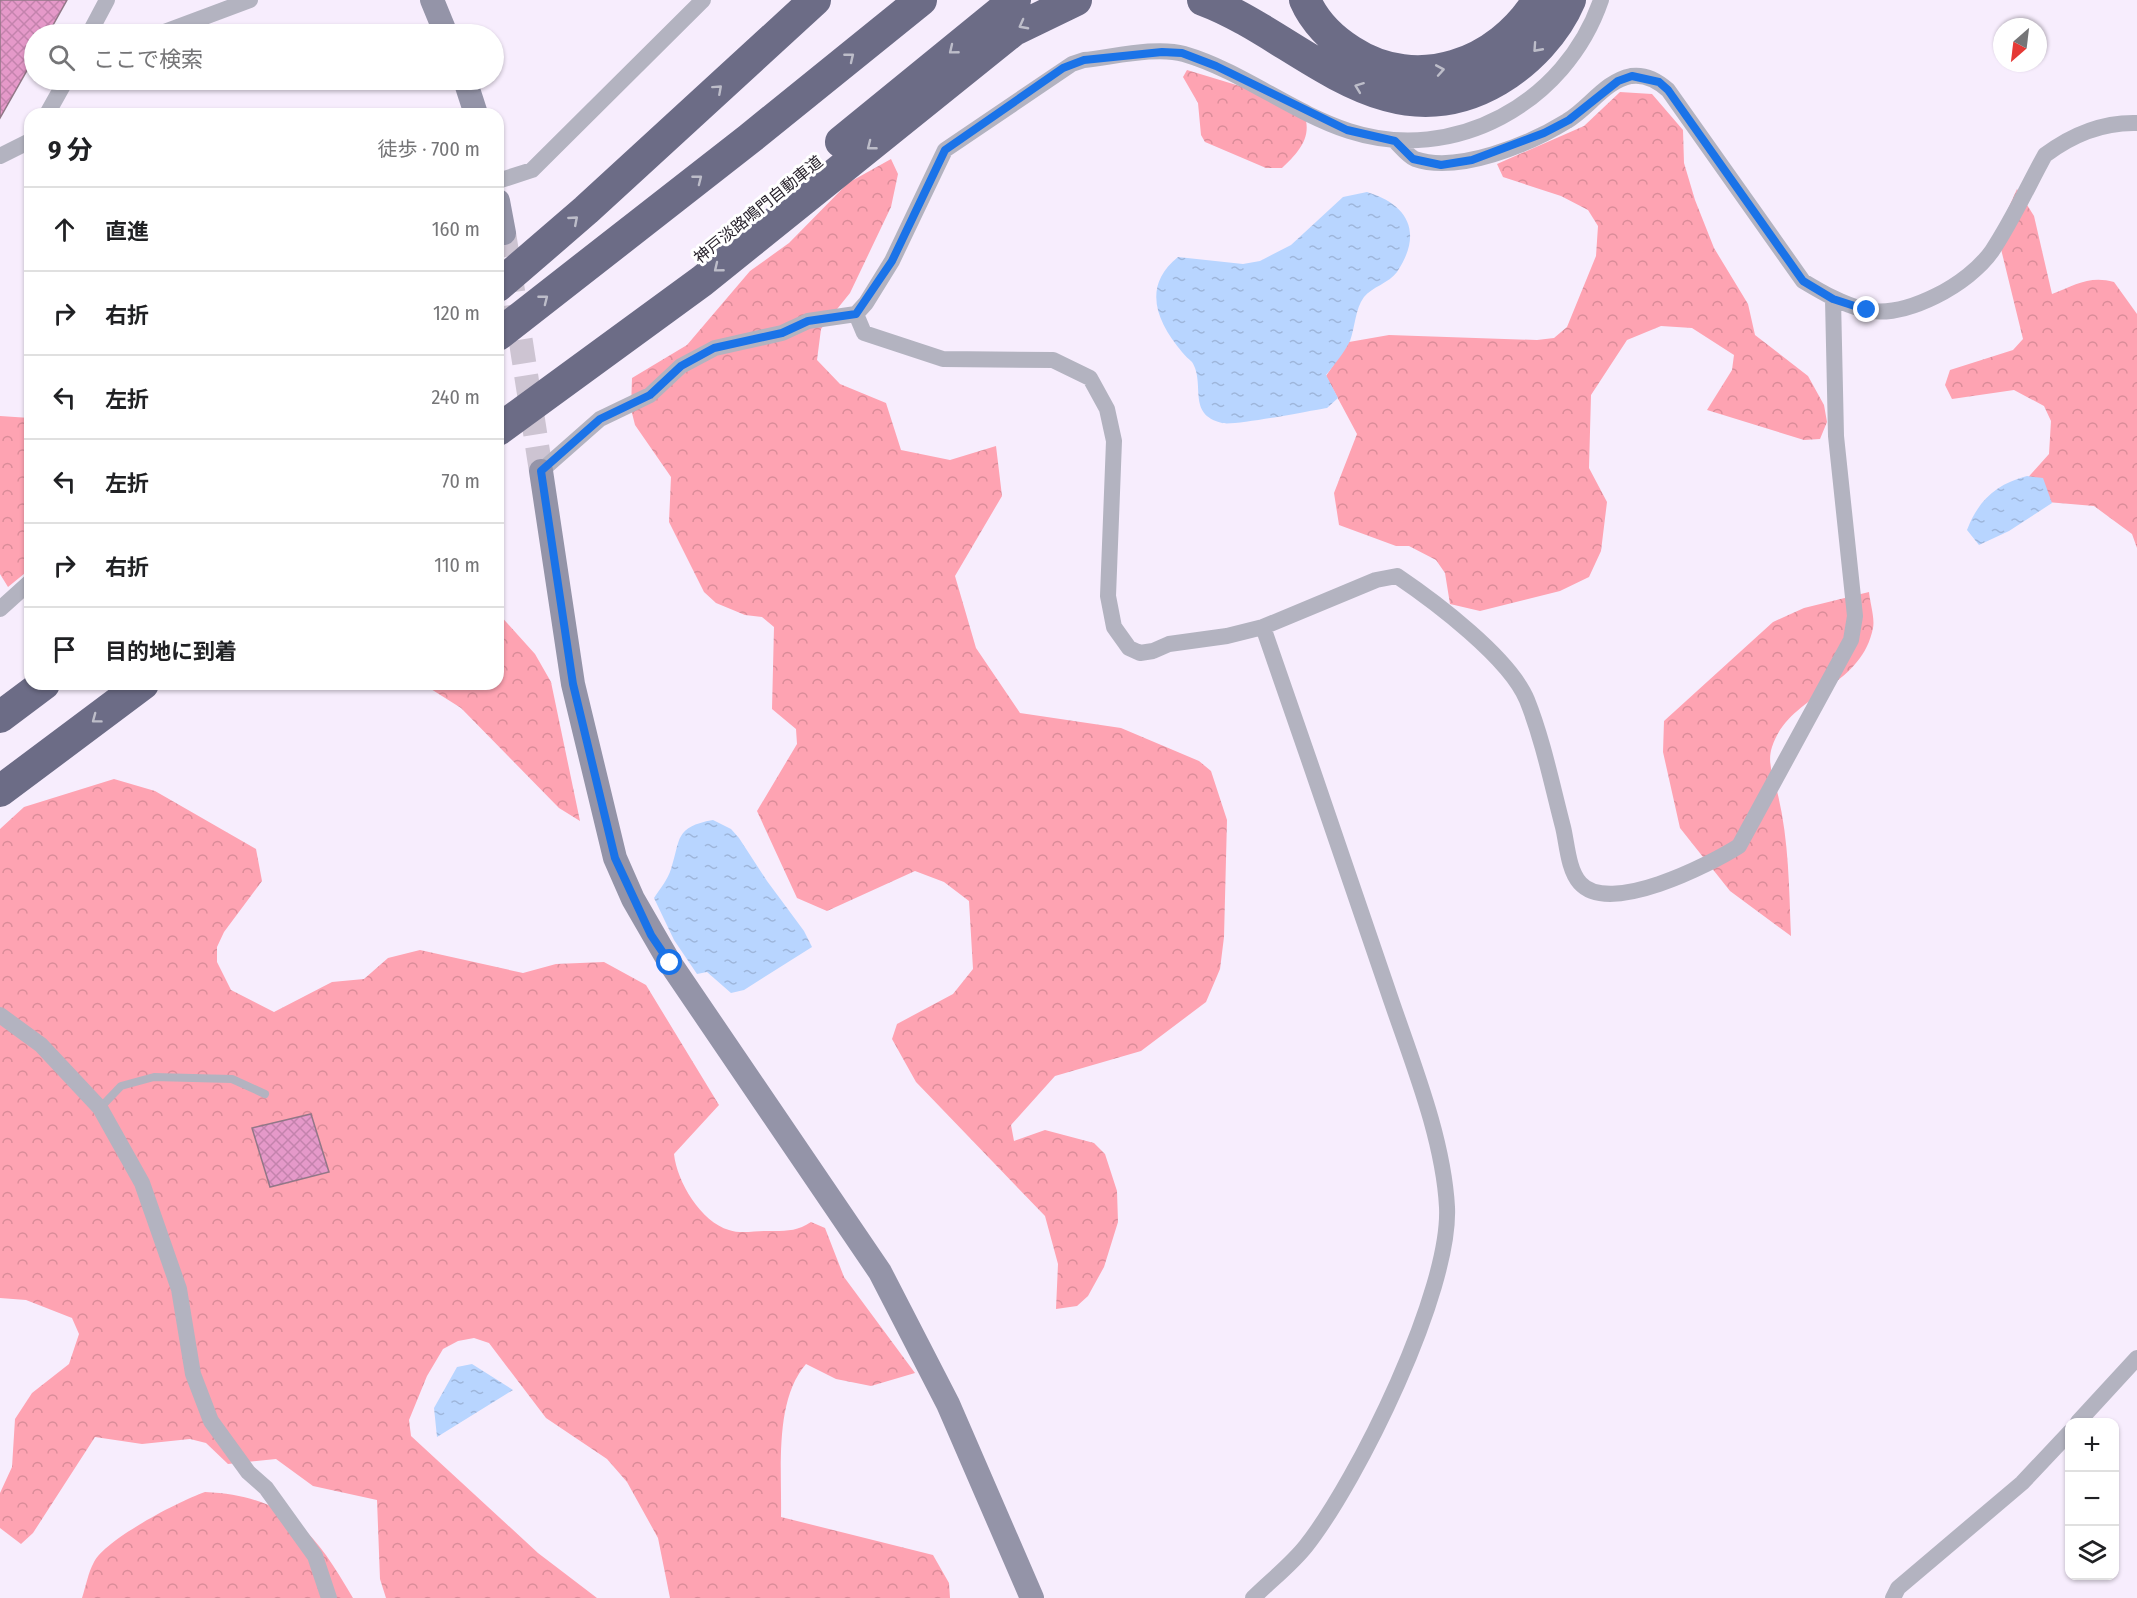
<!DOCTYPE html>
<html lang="ja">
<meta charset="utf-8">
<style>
:root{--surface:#fff;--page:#f6f6f6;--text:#202124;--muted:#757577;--line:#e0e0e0}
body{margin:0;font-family:"Fira Sans Condensed","Noto Sans JP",sans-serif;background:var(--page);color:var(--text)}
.controls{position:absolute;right:18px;bottom:18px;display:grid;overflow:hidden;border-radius:12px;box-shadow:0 2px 4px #0004}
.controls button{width:54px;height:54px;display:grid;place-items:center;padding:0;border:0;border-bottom:2px solid var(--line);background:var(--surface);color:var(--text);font:30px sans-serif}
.compass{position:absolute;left:1993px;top:18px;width:54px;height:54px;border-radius:50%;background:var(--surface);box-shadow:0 2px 4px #0004;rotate:208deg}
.stop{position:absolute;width:18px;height:18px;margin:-14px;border:4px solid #1a73e8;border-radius:50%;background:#fff}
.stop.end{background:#1a73e8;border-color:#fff;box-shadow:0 2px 6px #0008}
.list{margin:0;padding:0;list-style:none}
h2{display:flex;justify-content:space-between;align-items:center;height:78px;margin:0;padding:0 24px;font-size:26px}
h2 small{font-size:20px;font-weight:400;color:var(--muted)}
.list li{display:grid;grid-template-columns:39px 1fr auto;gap:18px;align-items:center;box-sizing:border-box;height:84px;padding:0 24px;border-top:2px solid var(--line)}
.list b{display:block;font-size:22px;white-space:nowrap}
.list em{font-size:20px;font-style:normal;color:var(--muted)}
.icon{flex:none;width:33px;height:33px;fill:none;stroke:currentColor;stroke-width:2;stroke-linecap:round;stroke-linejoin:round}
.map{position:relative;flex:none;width:2137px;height:1598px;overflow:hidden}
.search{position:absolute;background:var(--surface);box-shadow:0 2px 4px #0004;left:24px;top:24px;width:480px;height:66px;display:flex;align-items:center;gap:15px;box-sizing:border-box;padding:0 21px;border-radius:33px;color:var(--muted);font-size:22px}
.panel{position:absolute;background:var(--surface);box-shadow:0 2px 4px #0004;left:24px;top:108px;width:480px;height:582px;border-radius:18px}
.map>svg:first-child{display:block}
</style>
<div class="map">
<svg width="2137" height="1598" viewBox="0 0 2137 1598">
<defs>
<pattern id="forest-crowns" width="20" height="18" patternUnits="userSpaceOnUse" patternTransform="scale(1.5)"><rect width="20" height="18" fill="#fea3b2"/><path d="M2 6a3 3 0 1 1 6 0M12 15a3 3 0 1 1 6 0" fill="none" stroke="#da8c99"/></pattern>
<pattern id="water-ripples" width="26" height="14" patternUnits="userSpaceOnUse" patternTransform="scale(1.5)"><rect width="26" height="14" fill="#b8d5ff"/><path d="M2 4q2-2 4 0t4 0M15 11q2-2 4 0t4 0" fill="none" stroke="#9eb6db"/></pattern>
<pattern id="building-cross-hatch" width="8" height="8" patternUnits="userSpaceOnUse" patternTransform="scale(1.5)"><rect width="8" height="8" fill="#e599c9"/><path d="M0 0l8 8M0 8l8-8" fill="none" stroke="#c483ad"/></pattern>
</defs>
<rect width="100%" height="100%" fill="#f7edfd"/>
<!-- forest -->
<path fill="url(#forest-crowns)" d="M1187,70L1243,87L1304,114C1313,137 1298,153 1282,168H1266L1205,142L1201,135L1198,103L1183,77Z
M1620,92L1652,94L1683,130L1684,163L1695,200L1714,248L1748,304L1755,335L1808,376L1824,405L1827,422L1820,439L1804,440L1707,410L1732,370L1734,355L1692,328L1661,326L1627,340L1591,395L1589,468L1607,502L1601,551L1589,577L1560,591L1480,611L1450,604L1445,573L1436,560L1409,546H1396L1339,525L1334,493L1357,434L1326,376L1349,342L1389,335L1537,340L1554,338L1567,327L1596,256L1598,226L1588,210L1561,196L1503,177L1497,164L1584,126Z
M891,159L898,174L891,207L850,293L821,329L817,360L840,384L886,403L901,450L950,460L996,446L1002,496L955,576L976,648L1020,713L1121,728L1199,761L1211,771L1227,820L1224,937L1220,969L1206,1002L1141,1051L1055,1076L1011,1125L1014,1141L1045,1130L1094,1143L1105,1154L1117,1191L1118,1222L1104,1267L1088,1296L1077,1306L1056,1309L1058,1264L1045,1216L916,1082L892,1039L897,1024L953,994L973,969L969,901L944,882L915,871L827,911L797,898L757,811L797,744L796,729L772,709L774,627L762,617L745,615L716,603L704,592L669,522L671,477L635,425L631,409L632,378L687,345L750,271L789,243L848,183Z
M2017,189L2034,216L2052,294C2075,285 2090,275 2114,282L2137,314V548L2132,534L2094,506L2047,502L2023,483L2049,454L2051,421L2044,406L2014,390L1952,399L1945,385L1950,370L2013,350L2023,339L2001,249L2004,218Z
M0,416L30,418V569L8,587L0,574Z
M1869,592C1870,603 1875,618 1873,628C1861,689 1789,694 1772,747C1767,762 1773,776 1777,791C1789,839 1789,887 1791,936L1730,891L1680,828L1663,752L1664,721L1773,622L1804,608Z
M498,613L535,654L551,682L580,821L559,808L461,708L423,684H498Z
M114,779L155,791L256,849L262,881L224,932L217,947V962L231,990L274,1012L332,982L364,979L388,958L420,950L523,973L556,964L604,962L646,985L719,1105L674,1154C677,1182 701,1222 729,1230C740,1234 755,1231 766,1231C784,1231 796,1232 811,1222L825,1228L844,1277L915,1373L871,1386L836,1379L806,1364C774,1401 782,1470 781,1517L933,1555L949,1583L950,1598H670L658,1538L627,1482L607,1459L546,1418L489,1343L474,1338L458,1341L443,1349L427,1376L409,1420L411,1436L538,1553L597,1598H386L380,1579L377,1500L313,1486L276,1459L228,1464L206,1443L190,1439L142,1444L95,1437L33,1533L21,1544L0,1528V1493L12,1467L15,1419L32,1393L69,1364L79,1334L72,1318L26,1300L0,1298V829L24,807Z
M205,1492C287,1496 314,1531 353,1598H82C86,1586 88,1573 94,1562C106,1539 179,1501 205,1492Z"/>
<!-- water -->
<path fill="url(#water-ripples)" d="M1367,192C1409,205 1423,233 1397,272C1389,283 1372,287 1364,297C1355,309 1355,328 1350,341C1344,353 1334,365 1326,375L1338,398L1327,408C1309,411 1234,426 1222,423C1186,414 1206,384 1192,362C1189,359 1185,356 1182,352C1156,321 1142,286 1178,257L1243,264L1260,261L1291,245L1343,197Z
M2027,476L2043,478L2052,503L2009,531L1979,545L1967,530C1978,501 1996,484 2027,476Z
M713,820L731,829L739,838L767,881L804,931L812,947L744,990L731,993L707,972L697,974L674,940L654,898C660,889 668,879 671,869C681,839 674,827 713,820Z
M472,1364L513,1390L437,1437L434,1408L457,1367Z"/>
<!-- building -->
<path fill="url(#building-cross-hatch)" stroke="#927787" stroke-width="1.5" d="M0,0H67L48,34H34V58L0,118Z
M311,1114L329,1172L270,1187L252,1128Z"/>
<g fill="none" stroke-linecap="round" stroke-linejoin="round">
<!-- secondary-tunnel -->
<path stroke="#cdc4d2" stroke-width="24" stroke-dasharray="24 12" stroke-linecap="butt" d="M504,233L541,471"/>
<!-- lane -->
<path stroke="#b3b3c0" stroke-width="8" d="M100,1108L121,1086L154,1077L232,1079L265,1094"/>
<!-- street -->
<path stroke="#b3b3c0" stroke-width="16" d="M89,34L107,0
M159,34L250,0
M47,114L66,80
M1395,141C1401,147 1408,156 1415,159C1458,174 1530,144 1567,121C1589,108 1605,81 1631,76C1645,74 1658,81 1668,90L1803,281C1823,293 1842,304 1865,310C1906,319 1969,284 1992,251C2012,221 2028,186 2045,155C2073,134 2102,122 2137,123
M0,156L30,141
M498,181L532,170L703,0
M856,314L864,333L943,359L1053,360L1090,378L1107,409L1114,441L1108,596L1114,627L1129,648L1140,653L1153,651L1169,644L1227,636L1263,627L1376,580L1397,576C1434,601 1510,658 1527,700C1543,740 1552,785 1563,827C1567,843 1568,870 1580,883C1609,916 1709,865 1739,846L1851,640L1855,616L1836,436L1833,299
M541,471L600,419L650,395L681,366L715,348L782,333L808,321L856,314L866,303L892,261L945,150L1072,64L1084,60C1113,57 1157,46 1184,54C1242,71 1291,112 1349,131C1454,165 1566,103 1601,0
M0,609L30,582
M0,1015L41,1045L100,1108L142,1183L179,1289L193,1374L211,1421L248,1472L266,1488L315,1556L329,1598
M2078,1422L2137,1358
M1253,1598C1270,1581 1291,1565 1306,1546C1358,1480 1451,1291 1447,1207C1443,1135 1410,1057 1387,988C1346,868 1305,747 1263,627
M1893,1598L1898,1588L2022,1483L2070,1432"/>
<!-- secondary -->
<path stroke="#9494a8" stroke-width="24" d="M432,0L446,34
M465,80L476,114
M498,201L504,233
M541,471L573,684L615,858L633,899L670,963L880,1272L948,1404L1032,1598"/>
<!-- highway -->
<path stroke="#6c6c86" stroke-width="32" d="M1203,0C1300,36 1385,147 1498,80C1528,62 1556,33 1570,0
M1305,0C1314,21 1332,39 1351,51C1417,94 1499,64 1538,0
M841,142L1015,0
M498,286L586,210L815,0
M498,335L749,139L921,0
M498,430L702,281L1014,30L1076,0
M0,717L44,684
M0,791L143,684"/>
</g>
<!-- one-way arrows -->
<defs><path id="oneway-chevron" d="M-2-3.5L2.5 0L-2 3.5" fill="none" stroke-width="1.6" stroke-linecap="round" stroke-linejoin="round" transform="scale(1.5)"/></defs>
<g stroke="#bdbdc9">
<use href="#oneway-chevron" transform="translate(1023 25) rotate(152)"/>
<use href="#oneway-chevron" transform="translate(1537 48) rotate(132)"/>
<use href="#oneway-chevron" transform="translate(953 50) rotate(141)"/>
<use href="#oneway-chevron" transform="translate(850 57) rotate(-39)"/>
<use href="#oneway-chevron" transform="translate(1440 70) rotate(-10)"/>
<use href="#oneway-chevron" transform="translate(1359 87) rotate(-159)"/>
<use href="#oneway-chevron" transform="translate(718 89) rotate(-42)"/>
<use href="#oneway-chevron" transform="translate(871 146) rotate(142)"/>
<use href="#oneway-chevron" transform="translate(698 179) rotate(-38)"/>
<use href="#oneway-chevron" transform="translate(574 220) rotate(-41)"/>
<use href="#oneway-chevron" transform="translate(718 268) rotate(141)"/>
<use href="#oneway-chevron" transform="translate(544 299) rotate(-38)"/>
<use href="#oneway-chevron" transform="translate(96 719) rotate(143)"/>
</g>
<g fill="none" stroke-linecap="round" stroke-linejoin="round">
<!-- route -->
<path stroke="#1a73e8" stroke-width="8" d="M670,963L651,935L615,858L573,684L541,471L600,419L650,395L681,366L714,348L782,333L808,321L856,314L892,261L945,150L1063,68L1084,60L1162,52L1182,53L1216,66L1347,130L1395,141L1413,159L1441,165L1472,160L1544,133L1569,120L1618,81L1632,76L1659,82L1668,90L1803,281L1833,299L1867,310"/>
</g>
<g text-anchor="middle" stroke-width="6" stroke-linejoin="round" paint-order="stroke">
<!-- street labels -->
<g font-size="16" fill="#241e28" stroke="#fff">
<text transform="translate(758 209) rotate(-39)" y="6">神戸淡路鳴門自動車道</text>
</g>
</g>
</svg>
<div class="controls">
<button>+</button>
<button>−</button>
<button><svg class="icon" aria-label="layers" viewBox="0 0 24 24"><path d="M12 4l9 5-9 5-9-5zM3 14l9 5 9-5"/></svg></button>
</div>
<svg class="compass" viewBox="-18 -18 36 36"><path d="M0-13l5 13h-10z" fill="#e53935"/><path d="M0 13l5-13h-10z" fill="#757577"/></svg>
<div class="stop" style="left:670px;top:963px"></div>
<div class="stop end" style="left:1867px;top:310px"></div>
<div class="search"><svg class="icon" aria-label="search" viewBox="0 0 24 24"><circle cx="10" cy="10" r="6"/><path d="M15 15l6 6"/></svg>ここで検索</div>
<section class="panel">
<h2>9 分<small>徒歩 · 700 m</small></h2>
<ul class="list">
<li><svg class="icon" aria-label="ahead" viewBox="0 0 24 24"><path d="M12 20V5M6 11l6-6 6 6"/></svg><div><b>直進</b></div><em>160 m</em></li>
<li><svg class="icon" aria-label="right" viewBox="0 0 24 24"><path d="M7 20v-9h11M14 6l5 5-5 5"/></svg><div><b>右折</b></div><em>120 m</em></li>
<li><svg class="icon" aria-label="left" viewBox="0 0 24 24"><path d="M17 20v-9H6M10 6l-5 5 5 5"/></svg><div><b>左折</b></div><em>240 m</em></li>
<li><svg class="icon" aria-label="left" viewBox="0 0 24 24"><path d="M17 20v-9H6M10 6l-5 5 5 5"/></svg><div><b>左折</b></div><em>70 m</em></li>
<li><svg class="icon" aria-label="right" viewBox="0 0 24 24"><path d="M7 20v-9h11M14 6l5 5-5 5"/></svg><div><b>右折</b></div><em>110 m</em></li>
<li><svg class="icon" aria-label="arrive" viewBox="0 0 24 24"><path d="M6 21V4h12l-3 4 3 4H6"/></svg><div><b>目的地に到着</b></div></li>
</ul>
</section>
</div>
